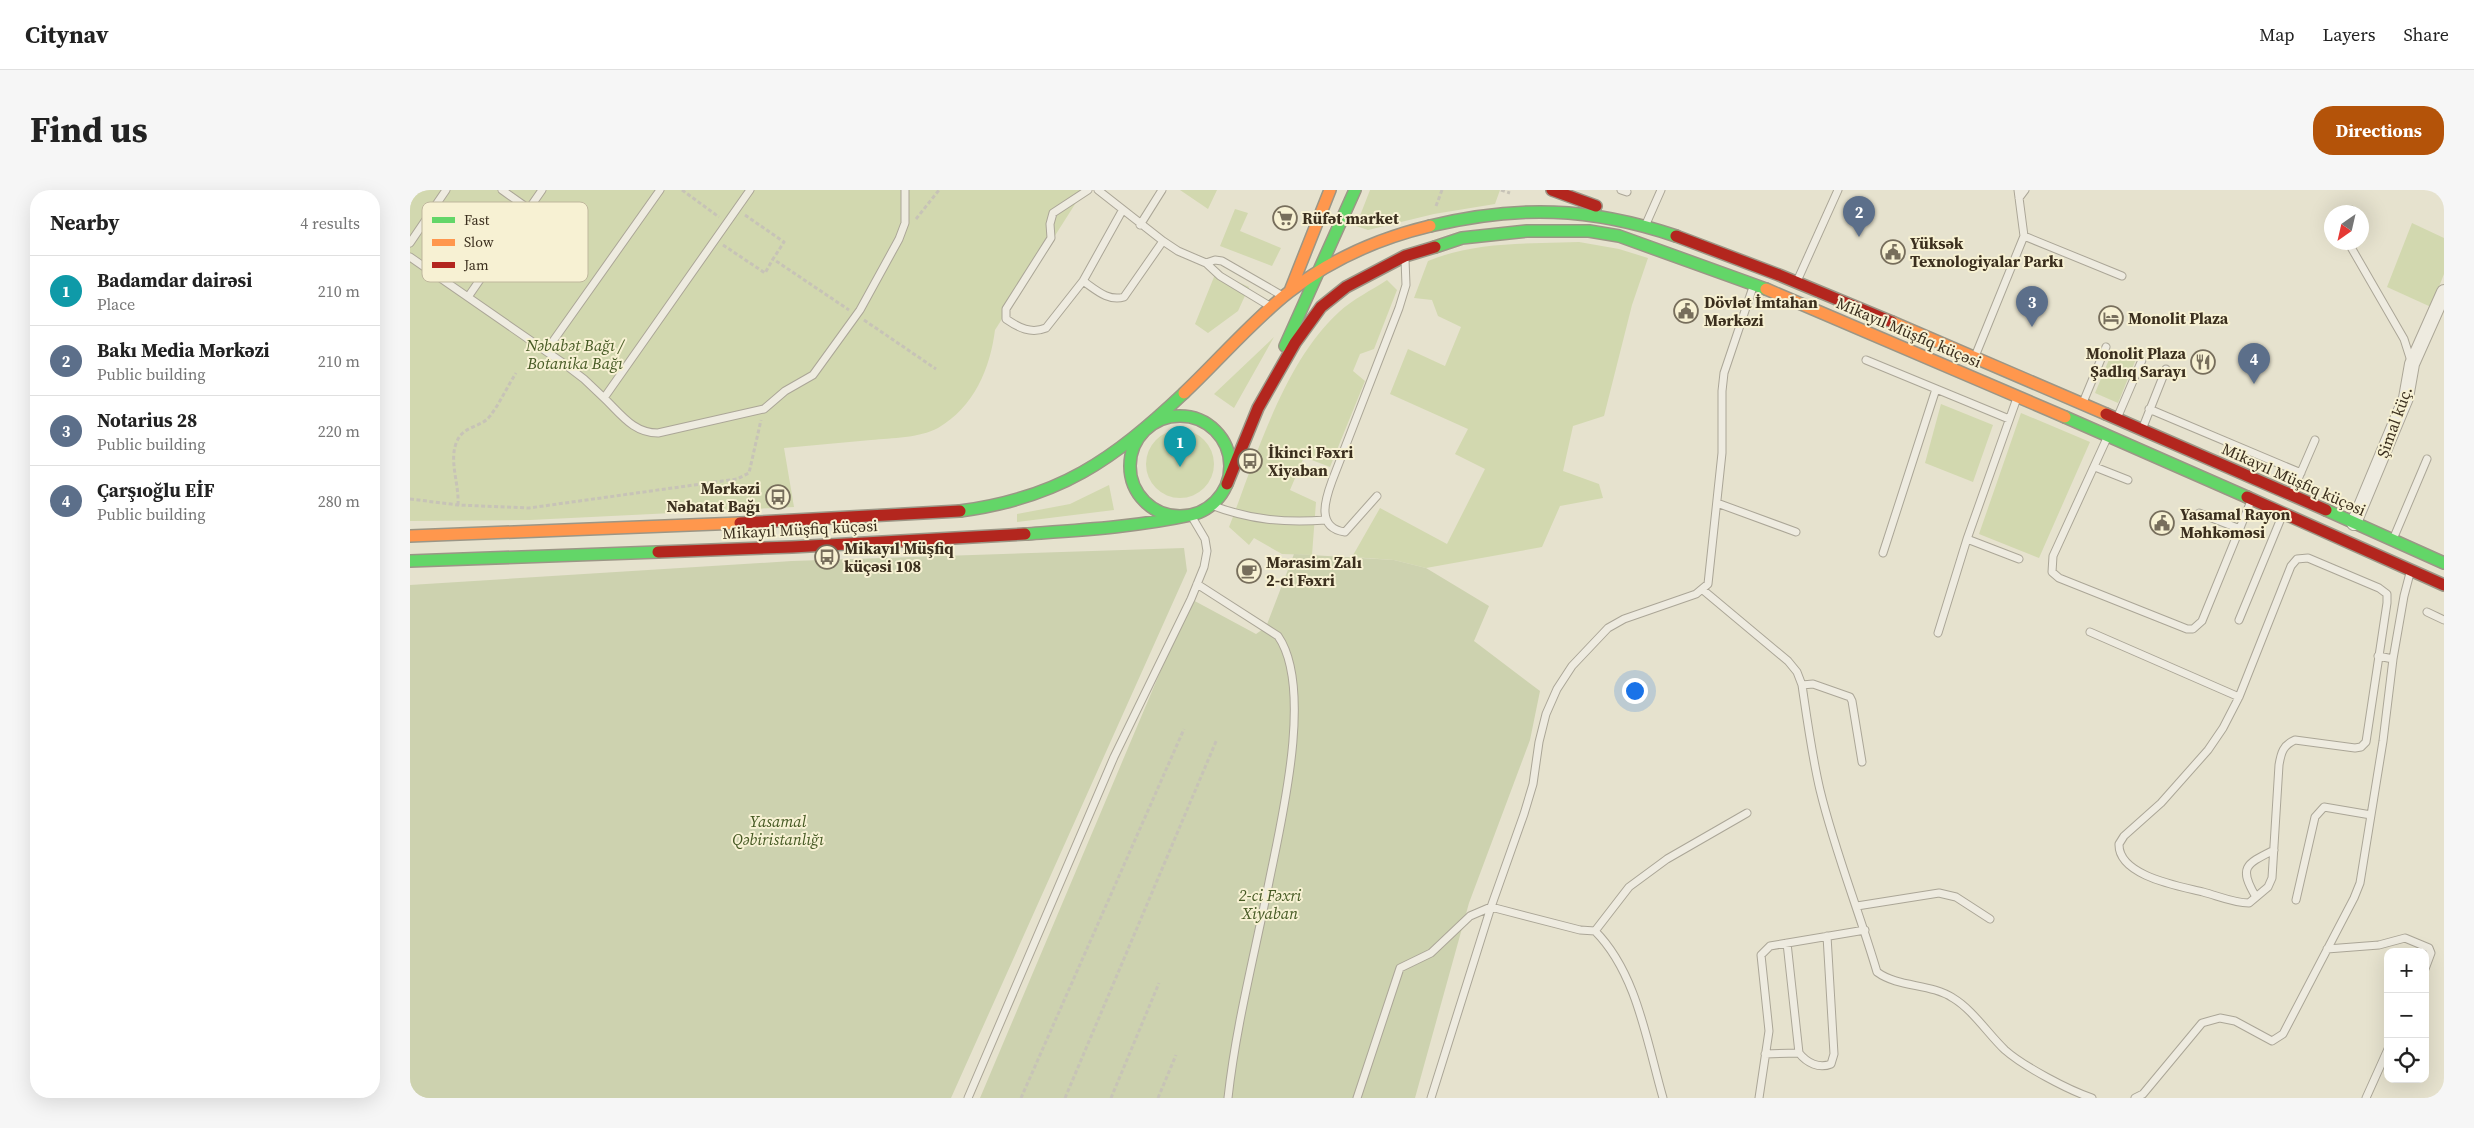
<!DOCTYPE html>
<meta charset="utf-8">
<style>
:root{--surface:#fff;--page:#f6f6f6;--text:#222;--muted:#767676;--line:#e0e0e0;--accent:#b45309}
body{margin:0;font-family:"Source Serif 4",serif;background:var(--page);color:var(--text)}
.controls{position:absolute;right:15px;bottom:15px;display:grid;overflow:hidden;border-radius:10px;box-shadow:0 5px 20px #0002}
.controls button{width:45px;height:45px;display:grid;place-items:center;padding:0;border:0;border-bottom:1px solid var(--line);background:var(--surface);color:var(--text);font:25px sans-serif}
.compass{position:absolute;left:1914px;top:15px;width:45px;height:45px;border-radius:50%;background:var(--surface);box-shadow:0 5px 20px #0002;rotate:214deg}
.you{position:absolute;left:1224px;top:500px;width:18px;height:18px;margin:-12px;border:4px solid #fff;border-radius:50%;background:#1a73e8;box-shadow:0 0 0 8px #1a73e833}
.badge{display:grid;place-items:center;width:32px;height:32px;border-radius:50%;background:var(--accent);color:#fff;font-size:16px;font-weight:700}
.pin{position:absolute;translate:-50% -41px;filter:drop-shadow(0 1px 2px #0008)}
.pin::after{content:'';position:absolute;top:26px;width:18px;height:15px;background:inherit;clip-path:polygon(0 0,100% 0,50% 100%)}
.list{margin:0;padding:0;list-style:none}
h2{display:flex;justify-content:space-between;align-items:center;height:65px;margin:0;padding:0 20px;font-size:21px}
h2 small{font-size:16px;font-weight:400;color:var(--muted)}
.list li{display:grid;grid-template-columns:32px 1fr auto;gap:15px;align-items:center;box-sizing:border-box;height:70px;padding:0 20px;border-top:1px solid var(--line)}
.list b{display:block;font-size:19px;white-space:nowrap}
.list p{margin:0;font-size:16px;white-space:nowrap;color:var(--muted)}
.list em{font-size:16px;font-style:normal;color:var(--muted)}
.icon{flex:none;width:28px;height:28px;fill:none;stroke:currentColor;stroke-width:2;stroke-linecap:round;stroke-linejoin:round}
.map{position:relative;flex:none;width:2034px;height:908px;overflow:hidden;border-radius:20px}
header{display:flex;align-items:center;gap:30px;box-sizing:border-box;height:70px;padding:0 25px;background:var(--surface);border-bottom:1px solid var(--line)}
header strong{font-size:24px}
nav{display:flex;gap:28px;margin-inline-start:auto;font-size:18px}
.intro{display:flex;align-items:center;justify-content:space-between;box-sizing:border-box;height:120px;padding:0 30px}
h1{margin:0;font-size:35px}
.button{padding:12px 22px;border-radius:20px;background:var(--accent);color:#fff;font-size:18px;font-weight:700}
main{display:flex;gap:30px;padding:0 30px}
aside{flex:1;background:var(--surface);border-radius:20px;box-shadow:0 5px 20px #0002}
.map>svg:first-child{display:block}
</style>
<header>
<strong>Citynav</strong>
<nav><a>Map</a><a>Layers</a><a>Share</a></nav>
</header>
<div class="intro"><h1>Find us</h1><a class="button">Directions</a></div>
<main>
<aside>
<h2>Nearby<small>4 results</small></h2>
<ul class="list">
<li><span class="badge" style="background:#0f9aa8">1</span><div><b>Badamdar dairəsi</b><p>Place</p></div><em>210 m</em></li>
<li><span class="badge" style="background:#5c6f8a">2</span><div><b>Bakı Media Mərkəzi</b><p>Public building</p></div><em>210 m</em></li>
<li><span class="badge" style="background:#5c6f8a">3</span><div><b>Notarius 28</b><p>Public building</p></div><em>220 m</em></li>
<li><span class="badge" style="background:#5c6f8a">4</span><div><b>Çarşıoğlu EİF</b><p>Public building</p></div><em>280 m</em></li>
</ul>
</aside>
<div class="map">
<svg width="2034" height="908" viewBox="0 0 2034 908">
<rect width="100%" height="100%" fill="#e6e2ce"/>
<!-- green -->
<path fill="#d2d8af" d="M0,0H674L585,140C580,179 564,217 528,238C509,248 482,248 461,250C432,253 403,255 374,258L384,317L120,330L0,331Z
M770,0H807L798,19Z
M960,0H1090L1085,14L1024,24L958,40L946,36Z
M825,19L838,23L830,41L871,58L862,76L810,56Z
M2002,33L2034,48V84L2021,117L1977,97Z
M1169,52L1209,59L1238,68L1222,115L1194,226L1163,236L1153,281L1189,294L1193,308L1150,316L1132,357L1016,378L984,370L942,367L970,318L1037,354L1075,279L1045,264L1058,239L980,204L998,159L1035,176L1051,137L1028,126L1022,110L1004,108L1018,71C1066,51 1118,54 1169,52Z
M806,82L839,97L828,121L798,143L785,134Z
M977,90L987,100L964,159L950,164L943,181L955,191L920,277L894,267L880,300L906,312L902,365L872,364L844,348L839,355L819,337C846,268 873,173 929,122C943,109 962,100 977,90Z
M864,147L824,218L804,204Z
M1703,160L1726,169L1708,213L1685,203Z
M1531,214L1583,235L1563,292L1515,273Z
M1611,223L1680,252L1629,368L1569,344Z
M736 274a34 34 0 1 1 68 0a34 34 0 1 1-68 0Z
M699,295L704,320L607,332V324L660,314Z"/>
<!-- cemetery -->
<path fill="#cdd2af" d="M774,358L777,381L541,908H0V395L382,371Z
M884,364L984,370L1016,378L1079,416L1064,451L1130,501L1120,550L1059,713L1005,908H570L781,409L846,444L856,437Z"/>
<g fill="none" stroke-linecap="round" stroke-linejoin="round">
<!-- lane casing -->
<g stroke="#aba697" stroke-width="9">
<path id="lane" d="M92,0L119,19
M678,0L643,23L640,34L641,48L596,119V129C609,138 621,144 636,138L673,91L712,21
M688,0L753,51L768,61L796,73L810,86L858,115
M1211,0L1217,2
M1609,8L1615,0
M1941,22V20
M1236,34L1251,0
M730,35L752,0
M1614,46L1712,86
M1938,52L1994,149L2001,171
M0,53L36,0
M0,67L153,173L174,189L194,208L340,0
M796,73L805,70L812,71L871,105
M1388,89L1428,0
M673,91C685,99 698,112 714,107L753,51
M58,107L132,0
M136,161L250,0
M1566,164L1614,46L1608,0
M1456,170L1599,229
M194,208C211,224 223,243 248,243L354,219L375,201L403,185L450,120L489,49L495,33V0
M1674,210L1696,157
M1739,219L1891,283
M1708,226L1732,170
M1733,237L1756,179
M1697,248L1643,366L1642,382L1649,388L1777,439H1783L1792,431L1841,311
M1685,277L1718,290
M1882,303L1905,250
M967,306L935,342C906,338 915,310 922,291L989,118L996,95L995,69
M1307,313L1386,342
M801,315C840,330 875,333 916,330
M1789,323L1830,339
M1984,347L2017,269
M1557,349L1609,369
M1473,363L1526,199
M1898,368L1969,398L1977,404V413L1956,552L1951,557L1945,558L1885,550C1873,555 1871,563 1869,575L1862,688L1858,697L1839,713C1824,713 1808,706 1793,702C1769,696 1708,686 1709,654L1714,646L1751,613L1798,560L1813,538L1829,507L1881,376L1887,369Z
M787,394L868,446C904,498 871,632 859,692C845,763 826,835 818,908
M1293,400L1378,471L1387,482L1392,495C1397,529 1402,566 1410,600C1425,662 1449,721 1467,782C1489,798 1520,793 1543,808C1563,820 1578,844 1595,860C1613,876 1658,900 1682,908
M2017,422L2034,430
M1829,430L1872,326
M1680,442L1829,507
M1528,443L1557,349L1607,208
M1968,466L1983,469
M1392,495L1403,494L1440,507L1442,511L1452,572
M1846,707C1828,677 1836,674 1864,660
M1886,710L1905,627L1914,617L1961,625
M1447,716L1529,703L1546,707L1580,729
M1185,741C1227,783 1237,853 1253,908
M1377,753L1389,863C1397,873 1409,879 1421,874L1424,864L1417,746
M1917,759L1969,755L1995,748L2019,758L2021,763L2015,779
M1355,864L1389,863
M558,908L704,567L781,409L794,377L797,361L795,349L782,327
M947,908L990,778L1021,763L1060,726L1081,717L1170,740L1185,741L1219,697L1257,669L1337,623
M1021,908L1081,717L1114,624L1123,594L1129,552L1136,524L1147,499L1162,476L1198,438L1214,429L1286,404L1298,394L1312,263V201L1314,183L1343,97
M1349,908L1359,841L1351,765L1360,756L1455,740
M1725,908L1733,904L1792,833L1810,828L1825,831L1862,851L1873,844L1944,708L1950,693L1973,551L1983,469L1994,406L2000,383
M1956,908L1978,859"/>
</g>
<!-- street casing -->
<g stroke="#aba697" stroke-width="16">
<path id="street" d="M1944,333L1996,208L2002,174L2034,102"/>
</g>
<!-- fast casing -->
<g stroke="#9b9686" stroke-width="14">
<path id="fast" d="M1020,36C1108,15 1180,17 1266,46
M1025,57L1052,48L1117,41H1179L1209,46L1356,99
M875,156L945,0
M720 276a50 50 0 1 1 100 0a50 50 0 1 1-100 0Z
M1655,227L1837,307
M1916,320L2034,373
M550,321C649,308 703,270 774,203
M615,344C671,340 726,337 781,325
M0,371L248,362"/>
</g>
<!-- slow casing -->
<g stroke="#9b9686" stroke-width="14">
<path id="slow" d="M1356,99L1655,227
M880,101L920,0
M1482,132L1696,224
M774,203C808,171 843,130 879,102C920,70 970,48 1020,36
M0,346L330,333"/>
</g>
<!-- jam casing -->
<g stroke="#9b9686" stroke-width="14">
<path id="jam" d="M1142,0L1186,16
M1266,46L1369,85L1482,132
M1696,224L1916,320
M817,294L848,218L885,153L911,117L936,97L995,66L1025,57
M1837,307L2034,395
M330,333L550,321
M248,362L382,357L615,344"/>
</g>
<!-- path -->
<path stroke="#c7c3b7" stroke-width="3" stroke-dasharray="4 2.5" stroke-linecap="butt" d="M272,0L309,27
M1091,0L1100,3
M1026,16L1032,0
M335,25L374,52L363,69L439,120
M506,29L529,0
M313,55L355,83L363,69
M454,130L526,179
M0,309L48,315L119,318L327,289L339,283L351,230
M48,315C49,297 42,279 44,262C48,233 70,240 80,226C90,213 97,197 106,183
M611,908L774,539
M655,908L807,549
M701,908L749,793
M748,908L766,865"/>
<!-- lane -->
<use href="#lane" stroke="#eeebe0" stroke-width="7"/>
<!-- street -->
<use href="#street" stroke="#eeebe0" stroke-width="14"/>
<!-- fast -->
<use href="#fast" stroke="#63d668" stroke-width="11"/>
<!-- slow -->
<use href="#slow" stroke="#ff974d" stroke-width="11"/>
<!-- jam -->
<use href="#jam" stroke="#b3261e" stroke-width="11"/>
</g>
<!-- icons -->
<defs>
<g id="supermarket-ring" transform="scale(1.25)"><circle r="9.5" fill="#f7f1d3" stroke="#776e5c" stroke-width="1.5"/><path d="M-6-5.5h2.5l.6 2H6L4.5 2H-2.5L-4.4-4H-6ZM-1.5 3.2a1.3 1.3 0 1 0 .1 0ZM3 3.2a1.3 1.3 0 1 0 .1 0Z" fill="#776e5c"/></g>
<g id="civic-ring" transform="scale(1.25)"><circle r="9.5" fill="#f7f1d3" stroke="#776e5c" stroke-width="1.5"/><path d="M-.6-6.5H3V-4.5H.6V-3L4-1V1h2V6H-6V1h2V-1L-.6-3ZM-1.2 2.5V6h2.4V2.5Z" fill="#776e5c"/></g>
<g id="hotel-ring" transform="scale(1.25)"><circle r="9.5" fill="#f7f1d3" stroke="#776e5c" stroke-width="1.5"/><path d="M-6-4.5h1.5V1H6V5H4.5V3h-9V5H-6ZM-4 0a1.8 1.8 0 1 1 3.6 0ZM.5 0V-2.5h3Q6-2.5 6 0Z" fill="#776e5c"/></g>
<g id="restaurant-ring" transform="scale(1.25)"><circle r="9.5" fill="#f7f1d3" stroke="#776e5c" stroke-width="1.5"/><path d="M-5-6h1v4h1v-4h1v4h1v-4h1v5L-1.5 .5V6h-2V.5L-5-1ZM5-6V6H3V1.5H1.5Q1.5-4 5-6Z" fill="#776e5c"/></g>
<g id="bus-ring" transform="scale(1.25)"><circle r="9.5" fill="#f7f1d3" stroke="#776e5c" stroke-width="1.5"/><path d="M-5-6H5V4H4V6H2V4H-2V6H-4V4H-5ZM-3.5-4V0h7V-4ZM-3.5 1.2v1.5H-2V1.2ZM2 1.2v1.5H3.5V1.2Z" fill="#776e5c"/></g>
<g id="cafe-ring" transform="scale(1.25)"><circle r="9.5" fill="#f7f1d3" stroke="#776e5c" stroke-width="1.5"/><path d="M-5.5-4.5H6V0H3Q3 3.5 0 3.5H-2.5Q-5.5 3.5-5.5 0ZM3-3.2v2h1.7v-2ZM-6 4.5H4V6H-6Z" fill="#776e5c"/></g>
</defs>
<g fill-rule="evenodd">
<use href="#supermarket-ring" x="875" y="28"/>
<use href="#civic-ring" x="1483" y="62"/>
<use href="#civic-ring" x="1276" y="121"/>
<use href="#hotel-ring" x="1701" y="128"/>
<use href="#restaurant-ring" x="1793" y="172"/>
<use href="#bus-ring" x="840" y="271"/>
<use href="#bus-ring" x="368" y="307"/>
<use href="#civic-ring" x="1752" y="333"/>
<use href="#bus-ring" x="417" y="367"/>
<use href="#cafe-ring" x="839" y="381"/>
</g>
<g text-anchor="middle" stroke-width="4" stroke-linejoin="round" paint-order="stroke">
<!-- poi labels -->
<g font-size="16" font-weight="bold" fill="#3b2f1e" stroke="#f7f1d3" text-anchor="start">
<text x="892" y="34">Rüfət market</text>
<text x="1500" y="59">Yüksək<tspan x="1500" dy="18">Texnologiyalar Parkı</tspan></text>
<text x="1294" y="118">Dövlət İmtahan<tspan x="1294" dy="18">Mərkəzi</tspan></text>
<text x="1718" y="134">Monolit Plaza</text>
<text x="1776" y="169" text-anchor="end">Monolit Plaza<tspan x="1776" dy="18">Şadlıq Sarayı</tspan></text>
<text x="858" y="268">İkinci Fəxri<tspan x="858" dy="18">Xiyaban</tspan></text>
<text x="350" y="304" text-anchor="end">Mərkəzi<tspan x="350" dy="18">Nəbatat Bağı</tspan></text>
<text x="1770" y="330">Yasamal Rayon<tspan x="1770" dy="18">Məhkəməsi</tspan></text>
<text x="434" y="364">Mikayıl Müşfiq<tspan x="434" dy="18">küçəsi 108</tspan></text>
<text x="856" y="378">Mərasim Zalı<tspan x="856" dy="18">2-ci Fəxri</tspan></text>
</g>
<!-- street labels -->
<g font-size="16" fill="#3b2f1e" stroke="#f7f1d3">
<text transform="translate(1499 142) rotate(23)" y="6">Mikayıl Müşfiq küçəsi</text>
<text transform="translate(1984 232) rotate(-70)" y="6">Şimal küç.</text>
<text transform="translate(1884 289) rotate(24)" y="6">Mikayıl Müşfiq küçəsi</text>
<text transform="translate(390 339) rotate(-3)" y="6">Mikayıl Müşfiq küçəsi</text>
</g>
<!-- park labels -->
<g font-size="16" font-style="italic" fill="#455923" stroke="#f7f1d3">
<text x="165" y="161">Nəbabət Bağı /<tspan x="165" dy="18">Botanika Bağı</tspan></text>
<text x="368" y="637">Yasamal<tspan x="368" dy="18">Qəbiristanlığı</tspan></text>
<text x="860" y="711">2-ci Fəxri<tspan x="860" dy="18">Xiyaban</tspan></text>
</g>
</g>
<!-- legend -->
<rect x="12" y="12" width="166" height="80" rx="8" fill="#f7f1d3" stroke="#bfb79d" stroke-width="1"/>
<rect x="22" y="27" width="23" height="6" fill="#63d668"/>
<rect x="22" y="49" width="23" height="7" fill="#ff974d"/>
<rect x="22" y="72" width="23" height="6" fill="#b3261e"/>
<g font-size="14" fill="#3b2f1e">
<text x="54" y="35">Fast</text>
<text x="54" y="57">Slow</text>
<text x="54" y="80">Jam</text>
</g>
</svg>
<div class="controls">
<button>+</button>
<button>−</button>
<button><svg class="icon" aria-label="locate" viewBox="0 0 24 24"><circle cx="12" cy="12" r="6"/><path d="M12 2v4M12 18v4M2 12h4M18 12h4"/></svg></button>
</div>
<svg class="compass" viewBox="-18 -18 36 36"><path d="M0-13l5 13h-10z" fill="#e53935"/><path d="M0 13l5-13h-10z" fill="#767676"/></svg>
<div class="you"></div>
<div class="pin badge" style="left:770px;top:277px;background:#0f9aa8">1</div>
<div class="pin badge" style="left:1449px;top:47px;background:#5c6f8a">2</div>
<div class="pin badge" style="left:1622px;top:137px;background:#5c6f8a">3</div>
<div class="pin badge" style="left:1844px;top:194px;background:#5c6f8a">4</div>
</div>
</main>
